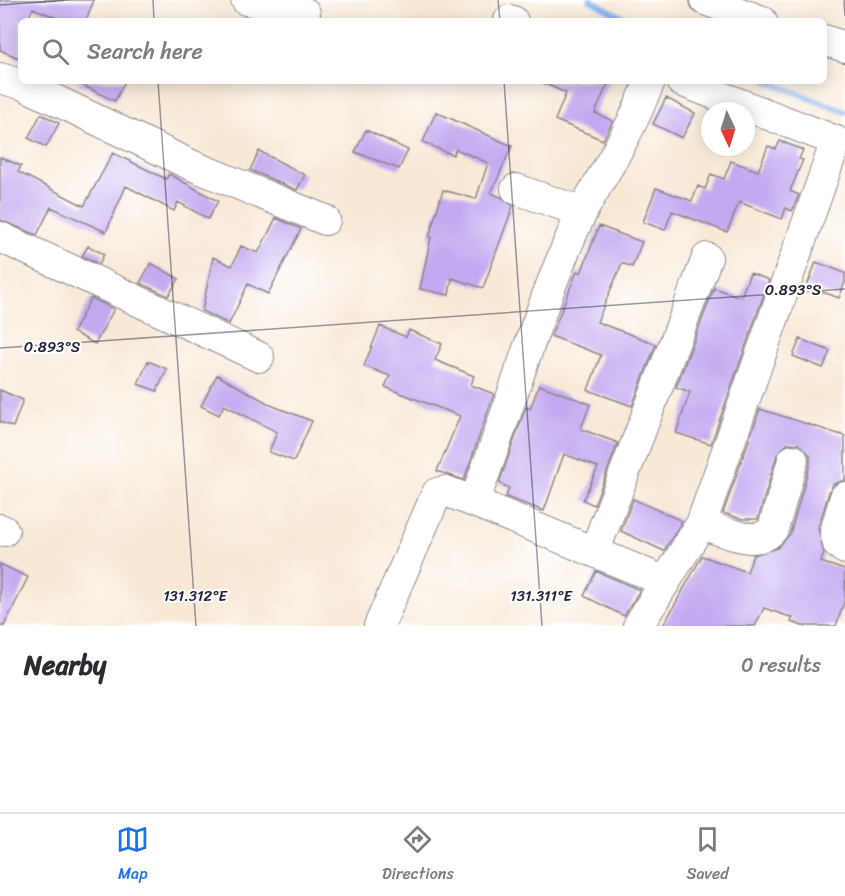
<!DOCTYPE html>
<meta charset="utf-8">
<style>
:root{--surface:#fff;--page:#f7f7f7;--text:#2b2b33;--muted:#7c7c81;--line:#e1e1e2;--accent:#1a73e8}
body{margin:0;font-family:Sriracha,sans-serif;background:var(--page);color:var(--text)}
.compass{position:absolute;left:701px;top:102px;width:54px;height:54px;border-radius:50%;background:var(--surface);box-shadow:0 3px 15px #0003;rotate:176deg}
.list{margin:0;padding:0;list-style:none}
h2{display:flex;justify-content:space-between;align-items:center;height:78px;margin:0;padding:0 24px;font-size:26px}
h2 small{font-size:20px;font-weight:400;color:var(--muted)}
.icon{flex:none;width:33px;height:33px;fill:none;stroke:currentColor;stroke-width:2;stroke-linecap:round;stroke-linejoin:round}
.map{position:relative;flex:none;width:845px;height:626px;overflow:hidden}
.search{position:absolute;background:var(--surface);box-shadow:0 3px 15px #0003;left:18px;right:18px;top:18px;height:66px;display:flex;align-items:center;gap:15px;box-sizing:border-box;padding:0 21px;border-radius:9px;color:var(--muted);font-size:22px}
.sheet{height:186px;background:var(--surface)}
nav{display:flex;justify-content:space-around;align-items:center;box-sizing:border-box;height:84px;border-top:2px solid var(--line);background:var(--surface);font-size:16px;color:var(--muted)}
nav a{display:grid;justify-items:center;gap:3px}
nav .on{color:var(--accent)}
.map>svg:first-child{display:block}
</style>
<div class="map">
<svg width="845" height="626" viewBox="0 0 845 626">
<rect width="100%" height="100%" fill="#fff"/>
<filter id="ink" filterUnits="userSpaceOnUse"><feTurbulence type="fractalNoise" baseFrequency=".0167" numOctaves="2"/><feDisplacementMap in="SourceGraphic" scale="12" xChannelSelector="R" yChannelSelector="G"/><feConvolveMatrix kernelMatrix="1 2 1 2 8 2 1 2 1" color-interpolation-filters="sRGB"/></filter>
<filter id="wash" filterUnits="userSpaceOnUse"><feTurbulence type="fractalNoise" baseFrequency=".008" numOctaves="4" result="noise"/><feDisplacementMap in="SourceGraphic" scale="24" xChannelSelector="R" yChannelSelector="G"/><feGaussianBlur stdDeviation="1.35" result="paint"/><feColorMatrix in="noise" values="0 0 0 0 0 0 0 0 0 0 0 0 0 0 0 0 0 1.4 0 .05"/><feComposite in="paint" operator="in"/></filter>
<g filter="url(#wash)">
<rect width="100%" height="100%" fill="#f8e9d7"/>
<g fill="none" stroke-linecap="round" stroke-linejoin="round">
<!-- stream -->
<path stroke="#81b1ec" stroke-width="6" d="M590,0L630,21
M767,81L845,112"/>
</g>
<g id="blocks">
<!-- building -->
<path fill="#c2aaf1" d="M0,0H94L86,21H64L33,8L27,21H21V59L0,50Z
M74,81H125L115,101Z
M538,81H609L595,113L613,121L603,140L555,120L566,93Z
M666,98L695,113L682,138L653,124Z
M436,112L512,146L491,193L501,197L513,206L483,288L452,278L449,295L420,289L431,237H429L443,190L476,199L488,163L456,149L453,155L423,142Z
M41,114L59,123L46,147L28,138Z
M366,130L408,150L399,169L355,152Z
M780,141L803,150L799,159L803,160L790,191L799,195L792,211L786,208L782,219L739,202L727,232L672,211L665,230L643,222L656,188L692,201L698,186L705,189L711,174L724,179L731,161L758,171L768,146L776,149Z
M259,151L305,175L297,190L250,170Z
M113,153L166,179L169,174L218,201L208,219L178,202L174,211L126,186L106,232L51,207L37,235L0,220V157L21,166L18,172L84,206Z
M276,218L301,229L268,294L248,284L229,324L202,311L213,257L232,266L241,246L258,253Z
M599,226L642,242L632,267L622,263L597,322L656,344L632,406L588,390L601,355L551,336L577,271L581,273Z
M88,246L104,254L99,264L82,256Z
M816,262L845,273V282L839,298L807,286Z
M151,263L179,279L168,296L140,283Z
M750,273L769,280L711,444L676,433L690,392L676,387L714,288L741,297Z
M91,298L114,309L95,344L73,332Z
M380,326L406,337L409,330L442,344L435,360L474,376L471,385L494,394L464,480L437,471L460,416L385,387L390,376L364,366Z
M800,339L830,351L823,368L793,356Z
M148,361L167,369L157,391L138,384Z
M217,375L273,406L312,421L294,461L269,452L277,432L224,405L219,415L201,406Z
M539,385L590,404L581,429L618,443L594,505L583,500L598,467L564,454L544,511L506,497L509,488L499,483L526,407L530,409Z
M0,390L23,400L13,427L0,422Z
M760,409L845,436V480L833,484L829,492L818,528L824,553L821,562L845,570V599L836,626H803L791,622L793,618L764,608L755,626H663L702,556L747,572L753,555L777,548L790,534L810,464V455L798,444L788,443L777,455L758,519H742L723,513Z
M633,499L682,521L664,551L621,531Z
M0,564L28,577L4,626H0Z
M596,571L640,590L624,616L584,596Z"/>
</g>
</g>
<g filter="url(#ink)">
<use href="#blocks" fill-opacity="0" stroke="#8d8689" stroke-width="1.5"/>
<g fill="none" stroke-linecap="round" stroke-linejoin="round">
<!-- minor casing -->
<g stroke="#8d8689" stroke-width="32">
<path id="minor" d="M246,0L305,13
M705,0L762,21
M509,20L513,21
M824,40L845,47
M0,78L24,85L189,164L325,220
M650,81C641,103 631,126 619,147C606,173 589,196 577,223C536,313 510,409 474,502L664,581
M516,189L582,212
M0,237L259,357
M845,497L835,532L838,544L845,549
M701,524C721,530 758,549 773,529L793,460
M0,529L4,531
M595,550L707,258
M379,626L437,493L446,491L474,502
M638,626L701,524L836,141L681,81"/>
</g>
<!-- minor -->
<use href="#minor" stroke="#fff" stroke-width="30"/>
</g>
</g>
<!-- ticks -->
<path fill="none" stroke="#22223b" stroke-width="1.5" stroke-opacity="0.45" d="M153,0L154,21M498,0L500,21M844,0L845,16M0,5L70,0M158,81L196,626M504,81L542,626M0,348L845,289"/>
<g font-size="15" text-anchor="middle" fill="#22223b" stroke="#fff" stroke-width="4.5" stroke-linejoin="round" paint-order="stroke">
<text x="793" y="295">0.893°S</text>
<text x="52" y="352">0.893°S</text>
<text x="195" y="601">131.312°E</text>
<text x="541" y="601">131.311°E</text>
</g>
</svg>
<svg class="compass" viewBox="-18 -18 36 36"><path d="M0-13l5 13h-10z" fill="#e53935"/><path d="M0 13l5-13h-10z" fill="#7c7c81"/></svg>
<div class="search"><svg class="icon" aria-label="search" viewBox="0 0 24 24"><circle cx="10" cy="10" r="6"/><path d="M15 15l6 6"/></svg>Search here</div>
</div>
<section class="sheet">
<h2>Nearby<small>0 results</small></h2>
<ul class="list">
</ul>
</section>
<nav>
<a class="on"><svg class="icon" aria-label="map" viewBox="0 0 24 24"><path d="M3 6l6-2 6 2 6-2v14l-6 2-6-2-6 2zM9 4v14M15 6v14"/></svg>Map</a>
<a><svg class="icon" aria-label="directions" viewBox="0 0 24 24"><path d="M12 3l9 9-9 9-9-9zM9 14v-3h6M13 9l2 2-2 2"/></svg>Directions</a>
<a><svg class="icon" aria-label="saved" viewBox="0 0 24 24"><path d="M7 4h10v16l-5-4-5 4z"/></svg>Saved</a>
</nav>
